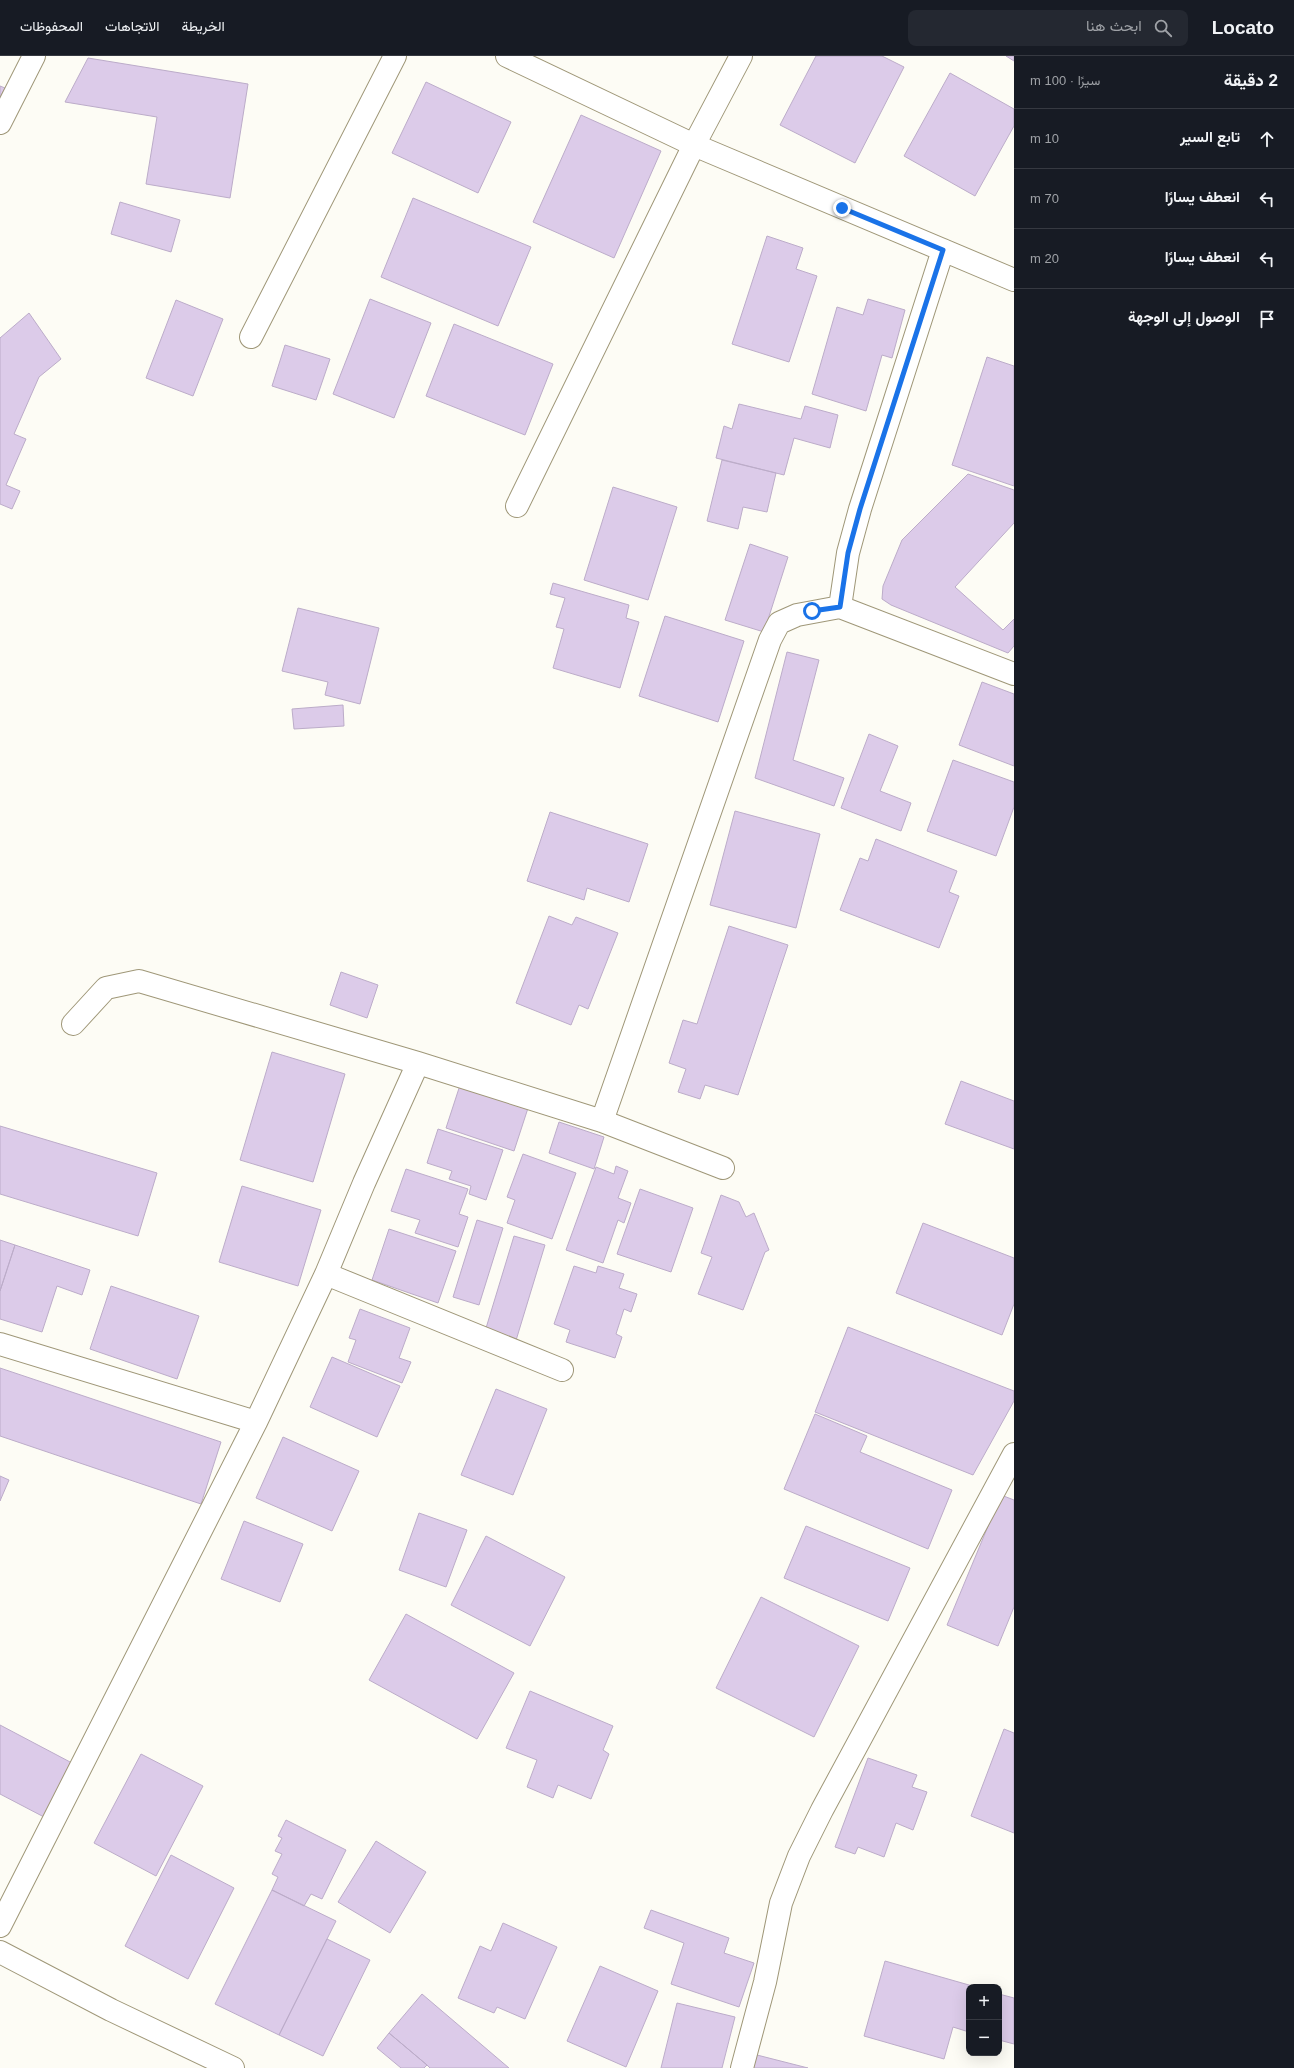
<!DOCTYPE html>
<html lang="ar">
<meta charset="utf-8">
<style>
:root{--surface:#171b24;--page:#242831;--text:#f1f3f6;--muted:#9ea1a6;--line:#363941}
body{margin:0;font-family:Arial,Vazirmatn,sans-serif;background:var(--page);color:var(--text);direction:rtl}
.controls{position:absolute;right:12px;bottom:12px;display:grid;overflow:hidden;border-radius:8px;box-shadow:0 4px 16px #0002}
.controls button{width:36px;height:36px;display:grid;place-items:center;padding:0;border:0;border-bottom:1px solid var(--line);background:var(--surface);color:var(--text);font:20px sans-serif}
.stop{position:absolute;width:12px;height:12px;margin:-9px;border:3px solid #1a73e8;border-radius:50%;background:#fff}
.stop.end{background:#1a73e8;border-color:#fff;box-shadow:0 1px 4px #0008}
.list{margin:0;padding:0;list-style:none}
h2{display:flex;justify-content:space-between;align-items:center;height:52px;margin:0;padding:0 16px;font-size:17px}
h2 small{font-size:13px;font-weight:400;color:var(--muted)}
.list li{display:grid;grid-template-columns:26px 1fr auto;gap:12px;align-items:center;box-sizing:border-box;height:60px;padding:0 16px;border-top:1px solid var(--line)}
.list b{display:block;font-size:15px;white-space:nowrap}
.list em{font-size:13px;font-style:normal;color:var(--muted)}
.icon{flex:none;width:22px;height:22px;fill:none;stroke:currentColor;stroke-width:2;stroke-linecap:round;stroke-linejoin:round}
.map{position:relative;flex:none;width:1014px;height:2012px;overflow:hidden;direction:ltr}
header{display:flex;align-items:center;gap:24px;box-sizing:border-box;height:56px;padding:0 20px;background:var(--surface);border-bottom:1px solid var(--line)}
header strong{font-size:19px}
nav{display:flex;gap:22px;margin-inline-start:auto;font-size:14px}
.search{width:280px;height:36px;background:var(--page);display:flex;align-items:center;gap:10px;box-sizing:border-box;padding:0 14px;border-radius:8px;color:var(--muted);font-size:15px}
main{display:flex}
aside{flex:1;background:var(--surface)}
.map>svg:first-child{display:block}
</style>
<header>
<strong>Locato</strong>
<div class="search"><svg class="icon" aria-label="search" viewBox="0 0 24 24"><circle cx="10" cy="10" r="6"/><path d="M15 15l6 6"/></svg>ابحث هنا</div>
<nav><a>الخريطة</a><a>الاتجاهات</a><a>المحفوظات</a></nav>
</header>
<main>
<aside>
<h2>2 دقيقة<small>سيرًا · 100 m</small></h2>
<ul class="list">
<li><svg class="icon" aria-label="ahead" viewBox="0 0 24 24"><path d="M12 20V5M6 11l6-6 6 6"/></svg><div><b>تابع السير</b></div><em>10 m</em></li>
<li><svg class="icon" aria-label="left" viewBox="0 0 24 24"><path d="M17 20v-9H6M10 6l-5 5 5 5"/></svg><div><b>انعطف يسارًا</b></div><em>70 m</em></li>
<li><svg class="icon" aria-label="left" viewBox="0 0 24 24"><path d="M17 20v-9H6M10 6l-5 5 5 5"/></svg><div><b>انعطف يسارًا</b></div><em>20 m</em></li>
<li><svg class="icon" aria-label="arrive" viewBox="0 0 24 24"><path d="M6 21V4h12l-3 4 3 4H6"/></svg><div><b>الوصول إلى الوجهة</b></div></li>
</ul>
</aside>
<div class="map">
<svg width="1014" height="2012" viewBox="0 0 1014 2012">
<rect width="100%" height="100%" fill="#fdfcf5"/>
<!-- building -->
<path fill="#dccbe9" stroke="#bcacc9" d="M816,0H882L904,11L855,107L780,69Z
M1006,0H1014V5Z
M88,2L248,28L230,142L146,128L157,61L65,46Z
M950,17L1014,53V70L975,140L904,100Z
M426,26L511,66L478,137L392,97Z
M0,30L5,32L0,41Z
M581,59L661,95L614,202L533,166Z
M413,142L531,191L498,270L381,221Z
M120,146L180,164L171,196L111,178Z
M767,180L803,192L796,213L817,220L789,306L732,288Z
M370,243L431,267L394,362L333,338Z
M868,243L905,254L892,302L882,299L866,355L812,338L837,251L863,259Z
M176,244L223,263L193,340L146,322Z
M29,257L61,303L39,321L14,378L26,383L6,429L20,435L12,453L0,448V282Z
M454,268L553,308L525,379L426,340Z
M285,289L330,303L316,344L272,330Z
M987,301L1014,310V430L952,409Z
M739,348L801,363L805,350L838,359L830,392L794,382L784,419L716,402L724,370L732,373Z
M722,404L776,417L767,456L743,451L738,473L707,465Z
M968,418L1014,434V467L955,531L1003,574L1014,563V590L1008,597L891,549L882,543L883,530L902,484Z
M613,431L677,451L648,544L584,524Z
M750,488L788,501L764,576L725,564Z
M553,527L629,549L626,562L639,566L620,632L553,612L564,573L556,571L565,542L550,538Z
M298,552L379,572L360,648L325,639L328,626L282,615Z
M665,560L744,585L718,666L639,640Z
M787,596L819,604L793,704L844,722L834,750L755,722Z
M982,626L1014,638V710L959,689Z
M343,649L344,670L294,673L292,653Z
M869,678L898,690L880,735L911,747L901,775L841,752Z
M953,704L1014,726V751L996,800L927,775Z
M735,755L820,778L796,872L710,849Z
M550,756L648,788L629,846L587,832L584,844L527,825Z
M876,783L957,815L949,836L959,840L939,892L840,854L860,802L868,805Z
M549,860L572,869L576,861L618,877L588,953L579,949L571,969L516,947Z
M729,870L788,889L738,1039L705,1029L700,1043L678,1036L686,1013L669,1007L683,964L697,968Z
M341,916L378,929L367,962L330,949Z
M272,996L345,1018L313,1126L240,1104Z
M462,1023L530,1046L514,1095L446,1072Z
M961,1025L1014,1045V1093L945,1068Z
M559,1066L604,1081L594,1113L549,1097Z
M0,1070L157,1117L138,1180L0,1138Z
M438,1073L503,1094L486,1144L469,1138L471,1130L449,1123L452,1115L427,1107Z
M523,1098L576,1117L552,1183L507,1167L515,1144L507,1141Z
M616,1110L628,1115L618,1142L631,1147L624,1167L618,1164L603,1207L566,1194L596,1111L614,1118Z
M406,1113L468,1133L459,1158L468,1161L458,1191L415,1177L420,1164L391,1155Z
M242,1130L321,1154L298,1230L219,1206Z
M640,1133L693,1152L671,1216L617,1198Z
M721,1139L739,1146L746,1161L754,1157L769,1194L765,1196L743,1254L698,1238L712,1201L701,1197Z
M477,1164L503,1172L479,1249L453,1241Z
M923,1167L1014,1202V1248L1002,1279L896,1237Z
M389,1173L456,1195L438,1247L372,1224Z
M514,1180L545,1189L514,1291L483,1282Z
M0,1184L15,1189L0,1235Z
M15,1189L90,1214L82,1239L57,1230L42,1276L0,1263V1235Z
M574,1210L596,1217L598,1210L624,1218L619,1232L637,1238L631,1256L624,1253L616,1278L622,1281L615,1302L566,1286L570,1274L554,1268Z
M111,1230L199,1260L177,1323L90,1293Z
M360,1253L410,1272L399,1302L411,1306L402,1327L348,1306L356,1284L349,1282Z
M848,1271L1014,1335V1345L973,1419L815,1356Z
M332,1301L400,1330L377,1381L310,1351Z
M0,1312L221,1386L201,1448L0,1380Z
M496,1333L547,1353L513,1439L461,1419Z
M815,1358L867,1380L860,1396L952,1434L928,1493L784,1433Z
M283,1381L359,1415L332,1475L256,1442Z
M0,1420L9,1424L0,1445Z
M1001,1439L1014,1444V1551L998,1590L947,1569Z
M419,1457L467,1474L446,1531L399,1514Z
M244,1465L303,1488L280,1546L221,1523Z
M806,1470L910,1512L888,1565L784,1522Z
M486,1480L565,1521L530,1590L451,1549Z
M761,1541L859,1590L814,1681L716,1632Z
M406,1558L514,1617L477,1683L369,1624Z
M530,1635L613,1670L603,1694L609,1698L591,1743L558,1729L553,1742L527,1731L537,1704L506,1692Z
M0,1669L72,1707L44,1761L0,1738Z
M1004,1673L1014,1677V1777L971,1760Z
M141,1698L203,1730L156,1820L94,1787Z
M868,1702L917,1719L912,1731L927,1736L913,1774L896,1767L884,1801L858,1791L855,1798L835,1791Z
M286,1764L346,1794L322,1843L311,1838L304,1850L272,1834L278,1821L272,1818L282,1798L275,1795L282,1782L278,1780Z
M376,1785L426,1816L390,1877L338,1846Z
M171,1799L234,1832L188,1923L125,1890Z
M272,1834L336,1865L279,1979L215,1948Z
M651,1854L729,1882L724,1897L754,1907L739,1951L671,1928L684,1887L644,1872Z
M503,1867L557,1891L525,1963L497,1951L494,1957L458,1942L480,1890L491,1895Z
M327,1883L370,1904L323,2000L279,1979Z
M885,1905L976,1931H969V1976L953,1971L944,2003L864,1980Z
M600,1910L658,1935L626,2011L567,1985Z
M422,1938L509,2012H430L427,2009L389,1977Z
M999,1938L1014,1942V1988L999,1984Z
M677,1947L735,1961L722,2012H661Z
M389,1977L427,2009L424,2012H401L377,1992Z
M757,1999L808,2012H753Z"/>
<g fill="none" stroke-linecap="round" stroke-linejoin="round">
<!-- minor casing -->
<g stroke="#9f9778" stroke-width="24">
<path id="minor" d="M507,0L694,89L1014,224
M0,67L34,0
M251,281L395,0
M517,450L694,89L741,0
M840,551L1014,618
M73,968L106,932L139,925L418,1007L602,1065L723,1112
M602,1065L770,584L779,567L797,559L840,551L848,497L860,453L943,194
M326,1218L562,1314
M0,1288L256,1366
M0,1870L256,1366L326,1218L364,1127L418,1007
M0,1896L111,1954L233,2012
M742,2012L765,1926L781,1847L799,1800L822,1754L1014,1398"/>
</g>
<!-- minor -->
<use href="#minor" stroke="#fff" stroke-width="22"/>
</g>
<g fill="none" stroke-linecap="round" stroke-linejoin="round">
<!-- route -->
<path stroke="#1a73e8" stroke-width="5" d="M812,555L840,551L848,497L860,453L943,194L842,152"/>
</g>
</svg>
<div class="controls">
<button>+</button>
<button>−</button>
</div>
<div class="stop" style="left:812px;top:555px"></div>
<div class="stop end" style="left:842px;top:152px"></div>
</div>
</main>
